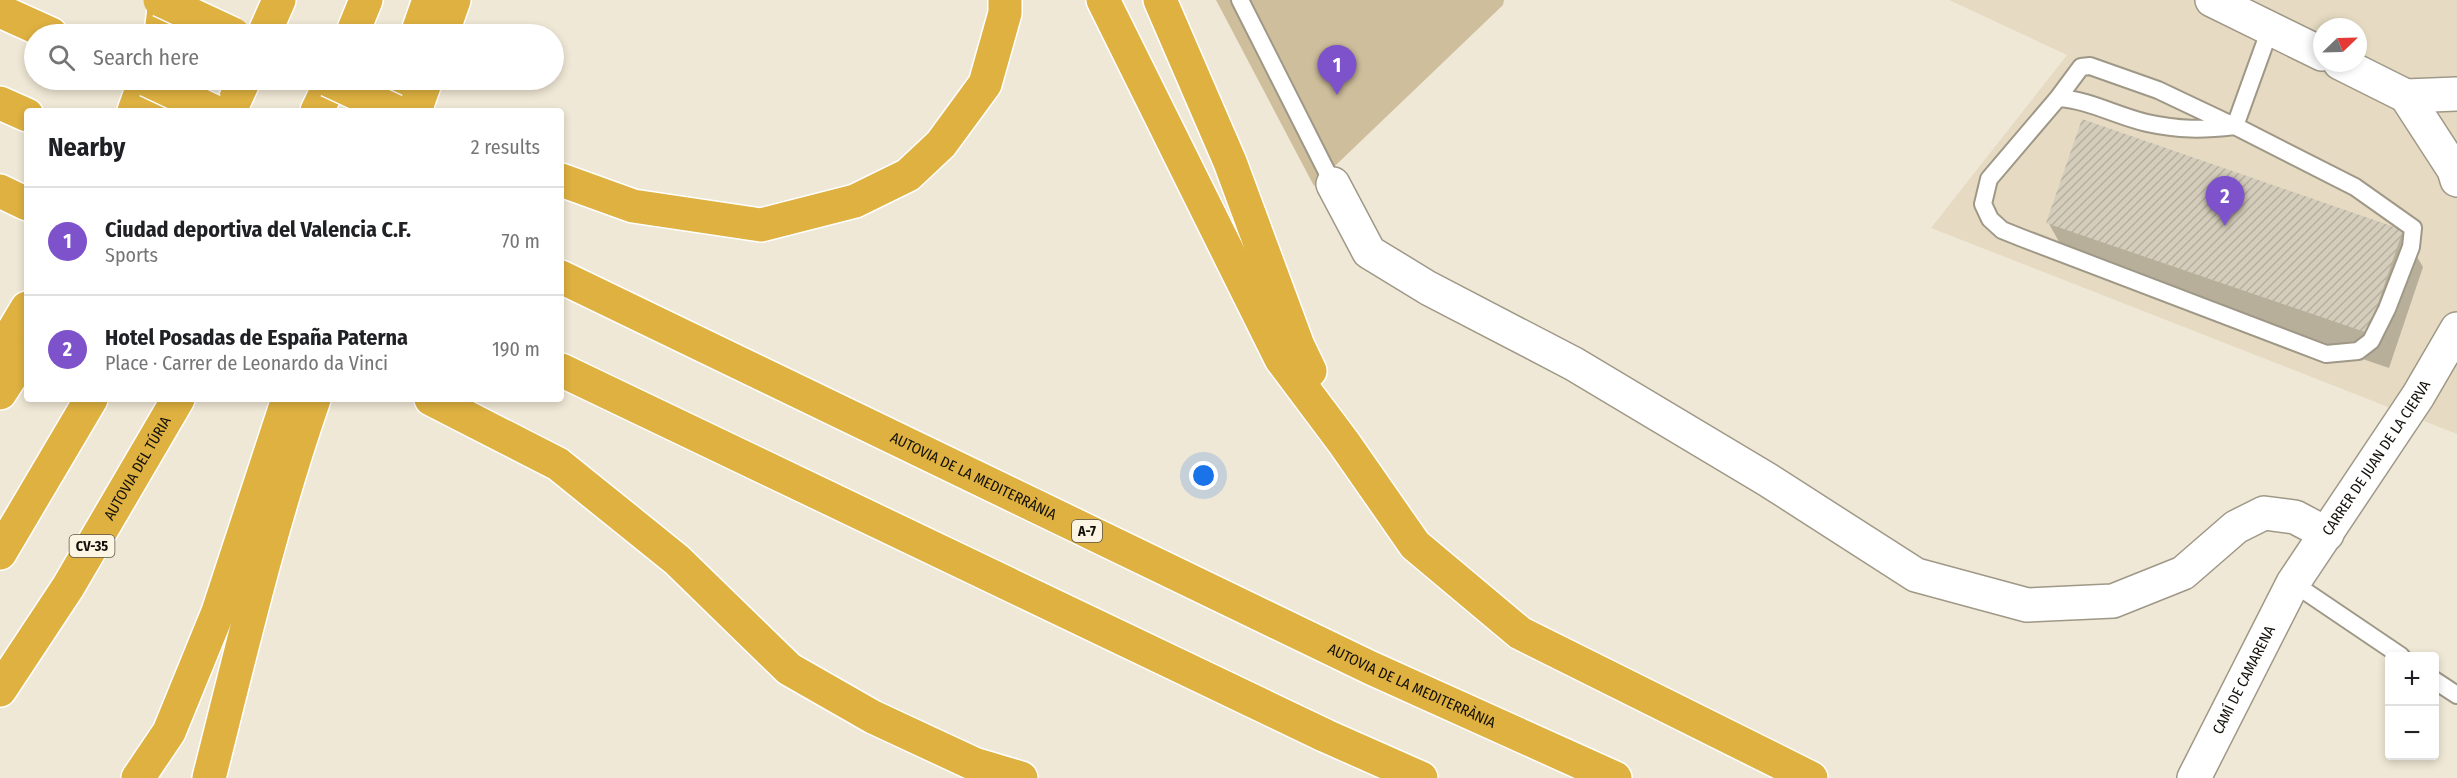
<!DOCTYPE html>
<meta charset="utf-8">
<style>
:root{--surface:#fff;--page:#f2f2f2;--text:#202124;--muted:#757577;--line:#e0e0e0;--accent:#7d52cb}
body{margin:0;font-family:"Fira Sans Condensed",sans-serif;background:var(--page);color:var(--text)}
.controls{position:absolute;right:18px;bottom:18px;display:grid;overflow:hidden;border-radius:6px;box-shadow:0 3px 9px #0003}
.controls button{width:54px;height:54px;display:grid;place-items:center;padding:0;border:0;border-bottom:2px solid var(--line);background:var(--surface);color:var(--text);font:30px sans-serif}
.compass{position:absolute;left:2313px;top:18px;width:54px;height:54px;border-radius:50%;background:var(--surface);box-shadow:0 3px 9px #0003;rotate:67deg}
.you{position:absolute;left:1204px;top:476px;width:21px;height:21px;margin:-15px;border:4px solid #fff;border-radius:50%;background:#1a73e8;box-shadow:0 0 0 9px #1a73e833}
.badge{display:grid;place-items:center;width:39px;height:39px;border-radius:50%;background:var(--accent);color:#fff;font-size:20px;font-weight:700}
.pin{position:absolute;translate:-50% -50px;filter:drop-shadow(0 2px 3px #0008)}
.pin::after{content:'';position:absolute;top:32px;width:21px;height:18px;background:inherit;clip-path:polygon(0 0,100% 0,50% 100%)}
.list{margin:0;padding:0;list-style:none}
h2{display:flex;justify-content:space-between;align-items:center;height:78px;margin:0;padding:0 24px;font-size:26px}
h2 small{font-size:20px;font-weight:400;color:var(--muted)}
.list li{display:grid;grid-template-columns:39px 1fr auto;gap:18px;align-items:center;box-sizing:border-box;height:108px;padding:0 24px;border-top:2px solid var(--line)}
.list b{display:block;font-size:22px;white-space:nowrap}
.list p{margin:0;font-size:20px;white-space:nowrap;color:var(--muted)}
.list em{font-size:20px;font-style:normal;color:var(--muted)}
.icon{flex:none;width:33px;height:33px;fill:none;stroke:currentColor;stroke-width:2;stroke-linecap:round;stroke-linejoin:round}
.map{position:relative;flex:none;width:2457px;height:778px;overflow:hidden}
.search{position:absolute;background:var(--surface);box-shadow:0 3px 9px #0003;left:24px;top:24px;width:540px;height:66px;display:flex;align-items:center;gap:15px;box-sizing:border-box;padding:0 21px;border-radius:33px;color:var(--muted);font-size:22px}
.panel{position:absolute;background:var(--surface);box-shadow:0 3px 9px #0003;left:24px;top:108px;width:540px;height:294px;border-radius:6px}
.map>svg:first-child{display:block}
</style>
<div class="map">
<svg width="2457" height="778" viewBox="0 0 2457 778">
<defs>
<pattern id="building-hatch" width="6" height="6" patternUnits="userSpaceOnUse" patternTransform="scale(1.5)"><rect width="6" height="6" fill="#d5cdbb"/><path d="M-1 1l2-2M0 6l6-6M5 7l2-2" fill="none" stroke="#b6af9f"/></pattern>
</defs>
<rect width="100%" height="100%" fill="#f0e8d6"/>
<!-- built -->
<path fill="#e6dbc2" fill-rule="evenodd" d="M1949,0H2457V434L1931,228L2067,55ZM2322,27H2358V63H2322Z"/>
<!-- pitch -->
<path fill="#cebe9c" d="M1216,0H1504L1503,5L1314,186Z"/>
<!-- shadow -->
<path fill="#0003" d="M2048,222L2402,231L2423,267L2389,368L2068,258Z"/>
<!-- building -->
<path fill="url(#building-hatch)" d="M2082,119L2403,230L2368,333L2046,223Z"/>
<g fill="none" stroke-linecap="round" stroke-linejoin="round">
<!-- service casing -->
<g stroke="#9f9887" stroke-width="20">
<path id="service" d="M1240,0L1333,184
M2058,98L2081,67L2090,66L2158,90L2234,126
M2235,126C2202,130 2179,130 2147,123C2116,116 2090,100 2058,98L1989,179L1983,204L1990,219L2002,230L2022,238L2326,354L2358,351L2371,341L2387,309L2411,247L2413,228L2355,187L2235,126L2270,29
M2293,583L2401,656
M2434,680L2457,695"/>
</g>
<!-- minor casing -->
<g stroke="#9f9887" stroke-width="36">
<g id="minor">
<path d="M2212,0L2322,54"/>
<path d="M2340,63L2406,96L2457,94"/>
<path d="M2406,96L2454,170L2457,180"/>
<path d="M1333,184L1369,252L1428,288L1574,364L1768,480L1916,575L2027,605L2113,601L2183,573L2236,527L2264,513L2295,517L2327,534"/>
<path id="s1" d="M2194,778L2293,583L2418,396L2457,329"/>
</g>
</g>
<!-- motorway casing -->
<g stroke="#fff" stroke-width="36">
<g id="motorway">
<path d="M1103,0L1281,359L1344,443L1415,545L1520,633L1811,778"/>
<path d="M1160,0L1230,162L1298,346L1310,371"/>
<path d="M0,11L51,34"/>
<path d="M161,34L165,0"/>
<path d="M264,34L279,0"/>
<path d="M352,34L366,0"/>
<path d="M417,34L429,0"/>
<path d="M442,34L454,0"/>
<path d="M0,103L27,115"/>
<path d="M134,111L145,80"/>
<path d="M160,111L174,80"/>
<path d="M230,111L244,80"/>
<path d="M317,111L332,80"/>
<path d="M390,111L401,80"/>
<path d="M415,111L426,80"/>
<path d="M561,180L633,206L761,225L855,201L908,175L941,144L985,84L1005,13V0"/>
<path d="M0,191L27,204"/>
<path id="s2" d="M561,277L1371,668L1615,778"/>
<path d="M0,353L27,308"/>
<path d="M561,370L1326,736L1421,778"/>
<path d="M0,393L27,351"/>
<path d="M431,399L558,464L677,560L789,669L873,717L974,764L1021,778"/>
<path d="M0,553L91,399"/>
<path id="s3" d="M0,690L68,587L178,399"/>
<path d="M138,778L169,732L218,612L288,399"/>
<path d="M209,778C241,651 271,523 314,399"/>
</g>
</g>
<!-- service -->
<use href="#service" stroke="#fff" stroke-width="16"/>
<!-- minor -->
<use href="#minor" stroke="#fff" stroke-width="33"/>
<!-- motorway -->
<use href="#motorway" stroke="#deb141" stroke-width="33"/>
<!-- motorway-bridge casing -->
<g stroke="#fff" stroke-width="36" stroke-linecap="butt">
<path id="motorway-bridge" d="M160,0L233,34
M147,80L213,111
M328,80L395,111"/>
</g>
<!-- motorway-bridge -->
<use href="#motorway-bridge" stroke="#deb141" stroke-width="33"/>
</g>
<g text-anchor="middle" stroke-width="4.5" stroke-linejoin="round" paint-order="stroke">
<!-- shield labels -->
<g fill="#fdf5e3" stroke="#59554b" stroke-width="1.5">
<rect x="1072" y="520" width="30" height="22" rx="4.5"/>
<rect x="69.5" y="535" width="45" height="22" rx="4.5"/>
</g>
<g font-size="14" font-weight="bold" fill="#13100a">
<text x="1087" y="536">A-7</text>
<text x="92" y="551">CV-35</text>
</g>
<!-- street labels -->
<g font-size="15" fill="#13100a" stroke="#fdf5e3">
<text dy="5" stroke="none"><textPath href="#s1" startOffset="369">CARRER DE JUAN DE LA CIERVA</textPath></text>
<text dy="5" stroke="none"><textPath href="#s3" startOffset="261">AUTOVIA DEL TÚRIA</textPath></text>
<text dy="5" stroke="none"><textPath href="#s2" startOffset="458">AUTOVIA DE LA MEDITERRÀNIA</textPath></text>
<text dy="5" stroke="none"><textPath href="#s1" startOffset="110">CAMÍ DE CAMARENA</textPath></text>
<text dy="5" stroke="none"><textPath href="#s2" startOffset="944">AUTOVIA DE LA MEDITERRÀNIA</textPath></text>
</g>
</g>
</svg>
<div class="controls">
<button>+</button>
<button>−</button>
</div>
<svg class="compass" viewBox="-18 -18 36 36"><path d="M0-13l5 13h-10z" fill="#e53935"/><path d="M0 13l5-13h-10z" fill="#757577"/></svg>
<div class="you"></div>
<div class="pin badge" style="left:1337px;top:95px">1</div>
<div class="pin badge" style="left:2225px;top:226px">2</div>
<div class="search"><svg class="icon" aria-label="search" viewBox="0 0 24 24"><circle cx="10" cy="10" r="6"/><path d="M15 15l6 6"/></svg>Search here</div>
<section class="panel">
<h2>Nearby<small>2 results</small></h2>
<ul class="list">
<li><span class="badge">1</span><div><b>Ciudad deportiva del Valencia C.F.</b><p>Sports</p></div><em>70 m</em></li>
<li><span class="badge">2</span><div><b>Hotel Posadas de España Paterna</b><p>Place · Carrer de Leonardo da Vinci</p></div><em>190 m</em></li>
</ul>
</section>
</div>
